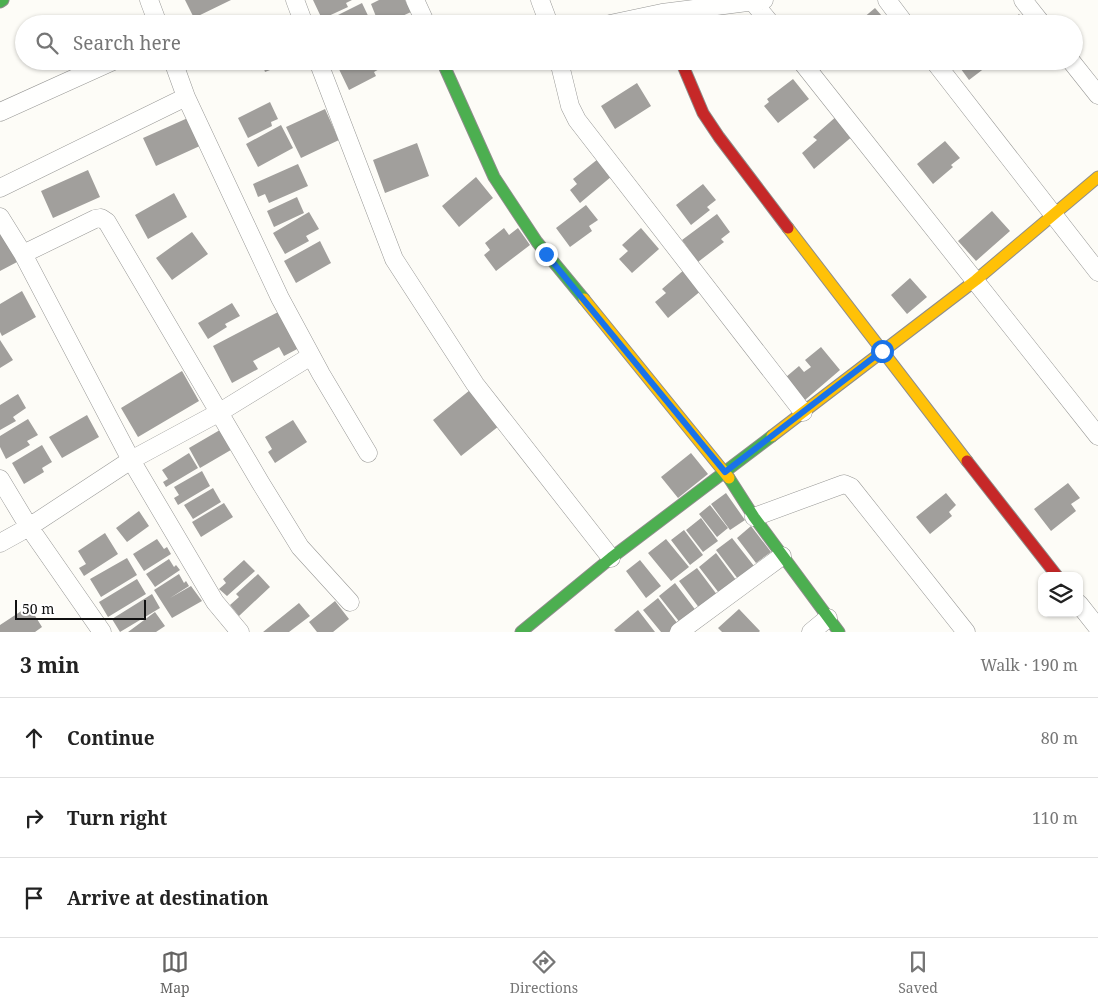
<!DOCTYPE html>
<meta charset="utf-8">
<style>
:root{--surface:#fff;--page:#f6f6f6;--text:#222;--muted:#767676;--line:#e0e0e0;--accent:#646362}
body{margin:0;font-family:"Noto Serif",serif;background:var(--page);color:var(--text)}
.controls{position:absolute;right:15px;bottom:15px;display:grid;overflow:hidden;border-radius:10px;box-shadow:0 1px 4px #0004}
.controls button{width:45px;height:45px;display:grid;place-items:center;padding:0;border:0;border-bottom:1px solid var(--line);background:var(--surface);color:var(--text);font:25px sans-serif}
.scale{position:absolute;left:15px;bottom:12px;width:131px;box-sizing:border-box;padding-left:5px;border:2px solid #111;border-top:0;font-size:14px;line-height:18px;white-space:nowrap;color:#111;-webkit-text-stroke:4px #fff;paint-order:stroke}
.stop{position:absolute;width:15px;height:15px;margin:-11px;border:4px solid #1a73e8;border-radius:50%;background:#fff}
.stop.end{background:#1a73e8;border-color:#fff;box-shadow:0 1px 5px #0008}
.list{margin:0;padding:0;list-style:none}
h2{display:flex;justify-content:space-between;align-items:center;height:65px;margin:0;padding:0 20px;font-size:21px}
h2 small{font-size:16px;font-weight:400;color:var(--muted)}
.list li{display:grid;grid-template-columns:32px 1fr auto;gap:15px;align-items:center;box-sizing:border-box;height:80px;padding:0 20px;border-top:1px solid var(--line)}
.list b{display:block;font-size:19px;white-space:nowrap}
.list em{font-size:16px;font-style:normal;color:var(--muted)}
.icon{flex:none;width:28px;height:28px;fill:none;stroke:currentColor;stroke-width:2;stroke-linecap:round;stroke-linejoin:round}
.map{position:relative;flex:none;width:1098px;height:632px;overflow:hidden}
.search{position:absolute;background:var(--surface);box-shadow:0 1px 4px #0004;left:15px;right:15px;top:15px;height:55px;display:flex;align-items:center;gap:12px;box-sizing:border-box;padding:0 18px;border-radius:28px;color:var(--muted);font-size:19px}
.sheet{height:305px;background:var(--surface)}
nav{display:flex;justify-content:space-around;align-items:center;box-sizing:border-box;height:70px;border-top:1px solid var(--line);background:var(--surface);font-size:14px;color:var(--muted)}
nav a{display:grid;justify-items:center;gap:2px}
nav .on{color:var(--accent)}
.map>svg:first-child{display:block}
</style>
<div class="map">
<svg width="1098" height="632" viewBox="0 0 1098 632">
<rect width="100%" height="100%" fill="#fdfcf7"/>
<!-- building -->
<path fill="#a19f9c" d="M185,0H231L194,18Z
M313,0H352L346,3L348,7L322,19Z
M379,0H405L411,12L385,24H379L371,4Z
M362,3L372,24H320Z
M875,8L889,24H856Z
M1019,14L1027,24H1008Z
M411,16L415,24H394Z
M267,61H293L265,72L262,63Z
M335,61H381L383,67L374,72L376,76L349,90Z
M595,61H621V62L598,70Z
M964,61H994L969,80L958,65Z
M793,79L809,99L778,123L764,106L769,102L767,99Z
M637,83L651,106L615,129L601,106Z
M270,102L278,119L271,122L272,126L248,138L238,118Z
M325,109L339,140L301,158L286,127Z
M838,115L854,135L814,169L802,153L817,140L813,137Z
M190,117L202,145L156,166L143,138Z
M281,125L293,148L258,167L246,144Z
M945,141L960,158L951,165L953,167L933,184L917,164Z
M417,143L429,176L385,193L373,160Z
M598,159L612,176L580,203L570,190L577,184L573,179Z
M298,164L308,186L269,203L265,194L258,197L253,184Z
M88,170L100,197L53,218L41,191Z
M476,177L493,198L459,227L442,206Z
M703,184L716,200L707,207L710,210L691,225L676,205Z
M174,193L187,217L148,239L135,215Z
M297,197L304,213L274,227L267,211Z
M586,205L598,220L589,226L592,231L570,247L556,228Z
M992,211L1010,231L976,261L958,241Z
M309,212L319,229L306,236L309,241L285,254L273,233Z
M717,214L730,232L721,239L724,242L698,262L682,240Z
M0,226L19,261L0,271Z
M504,228L509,235L518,228L530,245L496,271L484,255L490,250L485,243Z
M641,228L659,249L632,273L619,259L628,251L622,245Z
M192,232L208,254L172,280L156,258Z
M320,241L331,263L296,283L284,261Z
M685,269L702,290L668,318L655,302L666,293L662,289Z
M910,278L927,297L907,314L891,295Z
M22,291L36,317L2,336L0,332V304Z
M232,303L240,316L225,324L227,327L208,339L198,323Z
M282,310L301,347L284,356L279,347L253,361L258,369L232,383L213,346Z
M0,340L13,360L0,368Z
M821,347L840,370L805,400L786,377L799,366L804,372L811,367L805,360Z
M182,371L199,401L138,437L121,408Z
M470,390L499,426L461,456L433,420Z
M18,394L26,408L13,417L16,421L0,430V405Z
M87,415L99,437L62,458L49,437Z
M28,419L38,435L27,441L30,445L6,459L0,447V436Z
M293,420L307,442L275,463L268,452L272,449L265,437Z
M225,427L236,447L200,468L189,448Z
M42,445L52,462L42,468L44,472L24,484L12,463Z
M189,453L198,468L166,487L163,482L168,479L162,470Z
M691,453L708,474L678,498L661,477Z
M202,471L210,486L178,505L174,498L179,495L174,487Z
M1068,483L1080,498L1071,504L1076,511L1051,531L1034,509Z
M213,488L221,502L193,519L184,505Z
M726,493L745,520L730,530L711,504Z
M946,493L956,505L949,512L952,516L930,534L916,517Z
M224,503L233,517L201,537L192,522Z
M710,505L728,528L717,537L699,514Z
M139,511L149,526L127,542L116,528Z
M701,518L718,541L703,552L686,530Z
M751,526L771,552L756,563L737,538Z
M684,530L703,555L690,565L671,540Z
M105,533L118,554L84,576L79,568L86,564L78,551Z
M732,538L754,566L738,579L716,550Z
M157,539L164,549L167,547L171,554L144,571L133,554Z
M666,539L689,567L671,581L648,553Z
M716,553L736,580L719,593L699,567Z
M127,558L137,575L101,597L90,579Z
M169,559L174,567L176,565L180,570L155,587L146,574Z
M244,560L255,571L227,596L219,589L226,583L223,579Z
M640,560L661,586L646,598L626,571Z
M697,568L718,596L700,609L679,581Z
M179,574L184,583L186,581L189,586L170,598L191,586L202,601L172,618L154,590Z
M258,574L270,587L239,616L230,605L239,597L236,594Z
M137,579L146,594L108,617L99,602Z
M675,583L697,612L681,624L659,596Z
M152,594L160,608L120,632L112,619Z
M658,598L678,624L669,632H661L643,610Z
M335,601L349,619L333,632H317L309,622Z
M299,603L310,616L289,632H263Z
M29,606L42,627L35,632H0V625Z
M739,609L760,631L759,632H722L718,628Z
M638,610L655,632H616L614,630Z
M155,612L165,626L156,632H128Z"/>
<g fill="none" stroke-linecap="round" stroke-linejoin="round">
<!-- street casing -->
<g stroke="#979795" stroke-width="19">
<path id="street" d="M149,0L158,24
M295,0L304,24
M415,0L426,24
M540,0L549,24
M887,0L905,24
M1023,0L1042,24
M753,2L771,24
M610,24L662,13L764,0
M173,61L186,97L280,298L321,374L368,453
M318,61L394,259L475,384L611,558
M559,61L570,106L577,120L803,412
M801,61L1098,436
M934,61L1098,272
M1071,61L1098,95
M0,112L113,61
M0,188L186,97
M0,217L23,254L131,460L29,527L0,543
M23,254L95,219L101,218L107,222L260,482L300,547L350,602
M0,479L29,527L102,632
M754,517L844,484L851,487L966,632
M1079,604L1098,628
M240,632L215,602L131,460L220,412L311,356
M679,632L782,556
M811,632L828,618"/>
</g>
<!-- fast casing -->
<g stroke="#8e8d8b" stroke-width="13">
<path id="fast" d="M0,2L3,0
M442,61L494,177L537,242L584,299
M729,478L754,517L839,632
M521,632L611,558L772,436"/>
</g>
<!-- slow casing -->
<g stroke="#8e8d8b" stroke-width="13">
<path id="slow" d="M788,228L967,461
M584,299L729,478
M772,436L976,280L1098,177"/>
</g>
<!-- jam casing -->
<g stroke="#8e8d8b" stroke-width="13">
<path id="jam" d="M681,61L703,113L719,137L788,228
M967,461L1057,576"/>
</g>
<!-- street -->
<use href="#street" stroke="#fffffe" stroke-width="18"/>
<!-- fast -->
<use href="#fast" stroke="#4caf50" stroke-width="11"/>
<!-- slow -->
<use href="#slow" stroke="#ffc107" stroke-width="11"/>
<!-- jam -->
<use href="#jam" stroke="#c62828" stroke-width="11"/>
</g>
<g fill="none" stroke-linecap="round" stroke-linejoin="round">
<!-- route -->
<path stroke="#1a73e8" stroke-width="6" d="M546,254L725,472L882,351"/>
</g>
</svg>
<div class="controls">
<button><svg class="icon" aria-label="layers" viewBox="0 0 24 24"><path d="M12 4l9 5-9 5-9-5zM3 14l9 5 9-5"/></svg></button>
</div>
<div class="scale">50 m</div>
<div class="stop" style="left:882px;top:351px"></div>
<div class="stop end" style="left:546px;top:254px"></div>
<div class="search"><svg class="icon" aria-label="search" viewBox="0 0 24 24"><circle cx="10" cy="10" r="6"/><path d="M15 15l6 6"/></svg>Search here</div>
</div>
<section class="sheet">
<h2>3 min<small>Walk · 190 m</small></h2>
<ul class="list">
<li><svg class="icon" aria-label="ahead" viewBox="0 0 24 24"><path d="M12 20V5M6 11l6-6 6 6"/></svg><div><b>Continue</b></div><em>80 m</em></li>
<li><svg class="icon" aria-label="right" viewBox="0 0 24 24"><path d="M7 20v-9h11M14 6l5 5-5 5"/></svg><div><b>Turn right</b></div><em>110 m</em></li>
<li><svg class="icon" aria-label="arrive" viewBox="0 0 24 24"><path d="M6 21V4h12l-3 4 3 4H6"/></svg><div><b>Arrive at destination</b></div></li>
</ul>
</section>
<nav>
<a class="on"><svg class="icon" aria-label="map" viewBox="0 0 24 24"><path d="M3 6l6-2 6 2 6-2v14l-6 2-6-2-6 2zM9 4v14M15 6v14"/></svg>Map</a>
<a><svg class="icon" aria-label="directions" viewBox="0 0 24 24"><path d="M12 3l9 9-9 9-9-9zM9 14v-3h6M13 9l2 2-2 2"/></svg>Directions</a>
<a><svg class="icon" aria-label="saved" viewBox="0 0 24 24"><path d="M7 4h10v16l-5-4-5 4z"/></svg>Saved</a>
</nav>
